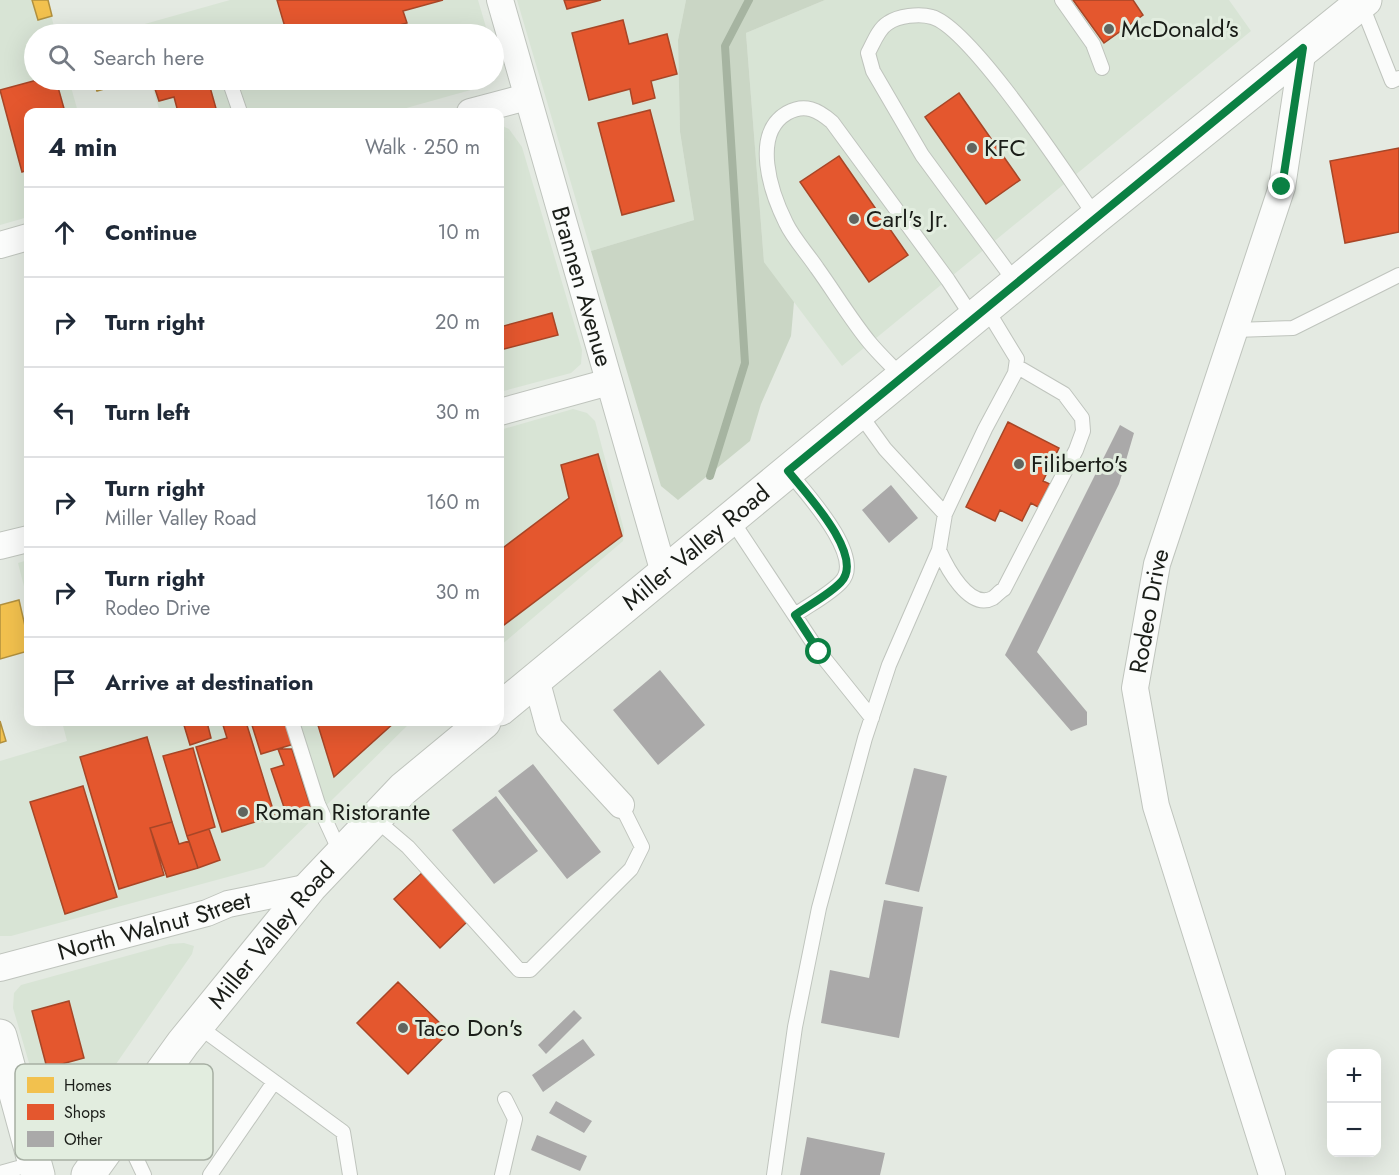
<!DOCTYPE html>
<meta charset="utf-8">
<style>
:root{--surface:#fff;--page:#f2f2f3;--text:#1f2937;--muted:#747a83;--line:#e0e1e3}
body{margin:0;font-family:Jost,sans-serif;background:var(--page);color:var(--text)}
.controls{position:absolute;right:18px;bottom:18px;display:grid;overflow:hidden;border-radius:12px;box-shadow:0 6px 24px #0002}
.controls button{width:54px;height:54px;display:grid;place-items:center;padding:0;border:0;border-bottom:2px solid var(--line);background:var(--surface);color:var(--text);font:30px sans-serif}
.stop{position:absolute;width:18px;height:18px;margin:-14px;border:4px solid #0b8043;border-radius:50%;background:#fff}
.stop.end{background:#0b8043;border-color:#fff;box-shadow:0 2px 6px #0008}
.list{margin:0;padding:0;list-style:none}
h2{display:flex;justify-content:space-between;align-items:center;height:78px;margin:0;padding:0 24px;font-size:26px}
h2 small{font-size:20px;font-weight:400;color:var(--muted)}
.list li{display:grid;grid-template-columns:39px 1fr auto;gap:18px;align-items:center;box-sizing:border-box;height:90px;padding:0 24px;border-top:2px solid var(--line)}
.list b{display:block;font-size:22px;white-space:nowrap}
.list p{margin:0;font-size:20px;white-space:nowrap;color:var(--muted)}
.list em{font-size:20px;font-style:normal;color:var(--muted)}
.icon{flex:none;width:33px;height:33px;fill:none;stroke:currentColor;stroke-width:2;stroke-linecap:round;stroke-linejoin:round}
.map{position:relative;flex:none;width:1399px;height:1175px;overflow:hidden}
.search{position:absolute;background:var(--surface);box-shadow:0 6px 24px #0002;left:24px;top:24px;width:480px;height:66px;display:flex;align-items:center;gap:15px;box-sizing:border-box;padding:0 21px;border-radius:33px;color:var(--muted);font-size:22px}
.panel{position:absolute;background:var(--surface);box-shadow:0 6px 24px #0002;left:24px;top:108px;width:480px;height:618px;border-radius:12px}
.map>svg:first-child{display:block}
</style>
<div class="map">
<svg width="1399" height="1175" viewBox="0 0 1399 1175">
<rect width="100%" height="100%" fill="#e4eae2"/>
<!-- built -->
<path fill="#d8e4d5" d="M0,0H47L56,34H34V80H69L78,112H28V217L0,225Z
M230,0H478L488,34H136L134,27Z
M517,0H686L678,40L680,132L694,220L591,251Z
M825,0H1229L1251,31L842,366L764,262L746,33Z
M150,80H493L485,86L392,112H160Z
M500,125L509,129L522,147L582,350L581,364L571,373L500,392Z
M573,409L587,413L595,421L624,530L623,541L500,646V430Z
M28,560V602L18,563Z
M62,722H411L264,867L11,936H0V761L67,741Z
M184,943L194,946L192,954L67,1135L57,1138L50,1135L13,1008L14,993L21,985L170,944Z"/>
<!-- green -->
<path fill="#cad6c5" d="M686,0H825L746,33L764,262L794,302L791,336L761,404L750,441L678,500L661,486L591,251L694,220L680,132L678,40Z"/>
<!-- homes -->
<path fill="#f2c14e" stroke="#b1903e" stroke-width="1.5" d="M32,0H48L52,16L38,20Z
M93,80H135L97,91Z
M19,600L28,639V651L0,659V605Z
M0,721L6,741L0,743Z"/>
<!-- shops -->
<path fill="#e4572e" stroke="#a74627" stroke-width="1.5" d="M277,0H443L403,11L407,23L365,34H287Z
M564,0H601L567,9Z
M1073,0H1133L1143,15L1104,43Z
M623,20L629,44L667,34L677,74L651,81L655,98L633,104L630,89L589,100L572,33Z
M193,29L194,34H174Z
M37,80H56L65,112H28V170L22,172L0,90Z
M152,80H208L217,112H178L174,97L159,101Z
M959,93L1020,180L986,204L925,117Z
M650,110L674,201L622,215L598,123Z
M1399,148V232L1345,243L1330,161Z
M839,156L908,255L869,282L800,182Z
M552,313L558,335L500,350V327Z
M1008,422L1059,448L1043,481L1050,484L1038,507L1031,503L1022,521L1000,510L995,521L966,507Z
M598,454L622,536L500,628V550L569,498L561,465Z
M183,722H207L211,738L190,745Z
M222,722H246L275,816L222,832L196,747L227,738Z
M251,722H287L294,744L261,754Z
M317,722H395L334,777Z
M147,737L172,822L150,828L164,875L119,889L80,757Z
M193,748L215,827L187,836L163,756Z
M278,749H292L312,811L288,819L271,769L284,765Z
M83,786L117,897L65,914L30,802Z
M172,822L179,844L189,841L198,868L167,877L150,828Z
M209,829L220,860L198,868L187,836Z
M423,872L469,920L440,948L394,899Z
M398,982L449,1032L408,1074L357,1023Z
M69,1001L84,1058L47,1068L32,1011Z"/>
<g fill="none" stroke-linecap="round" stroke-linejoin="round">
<!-- stream -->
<path stroke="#a6b4a1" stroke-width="8" d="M710,476L745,363L725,46L749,0"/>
</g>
<!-- building -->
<path fill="#aaa9a9" d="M1120,425L1134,433L1119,484L1037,652L1087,712V725L1071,731L1005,655Z
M891,485L918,518L889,543L862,510Z
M660,670L705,725L658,765L613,710Z
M533,764L601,852L567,879L498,791Z
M914,768L947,776L919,892L885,884Z
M496,796L538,851L494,884L452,830Z
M884,900L923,907L899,1038L821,1023L830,970L869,978Z
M574,1010L582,1018L546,1054L538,1045Z
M583,1039L595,1055L543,1092L532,1075Z
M556,1101L592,1121L584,1133L549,1113Z
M537,1135L587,1156L580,1171L531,1150Z
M807,1137L885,1153L880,1175H800Z"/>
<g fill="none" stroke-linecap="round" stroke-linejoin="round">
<!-- lane casing -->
<g stroke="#bfc4bd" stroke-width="16">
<path id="lane" d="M1062,0L1093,44L1102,68
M1361,3L1392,81L1399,78
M229,80L240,112
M1016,283L922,155L873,71L868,53C873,44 878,29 888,23C898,16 919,13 932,17C971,28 1068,177 1096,217
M1235,330L1293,328L1399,275
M902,377C891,365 880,355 870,343C851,320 835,293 817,268C807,253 793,238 786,223C771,193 751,134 787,113C805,103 818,110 832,122L948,280L973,318
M859,413L885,449L945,514
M788,471C804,491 866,557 841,582C830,594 809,605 795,615
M731,519L819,652L872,718
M939,550C946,566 969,611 993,598C996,596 1000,591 1004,589L1076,450L1083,431L1082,418L1064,394L1016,366
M292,722L318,804L341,854
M375,819L408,847L519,970H530L631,869L642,847L621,805
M198,1026L343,1132L350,1175
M122,1128L144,1175
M0,1173L36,1163
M210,1175L274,1082
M502,1175L515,1119L505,1099
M774,1175L795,1027L819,908L865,738L889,665L939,550L945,514L985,429L1015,373L1017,359L986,308"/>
</g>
<!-- street casing -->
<g stroke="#bfc4bd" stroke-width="28">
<g id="street">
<path id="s1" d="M500,0L664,573"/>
<path d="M470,112L527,97"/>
<path d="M0,245L28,237"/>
<path d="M500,412L609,382"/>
<path d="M0,546L28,539"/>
<path d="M536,679L549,727L621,805"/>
<path id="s2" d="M0,968L207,913L228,904L310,887"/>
<path id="s3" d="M1272,1175L1156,806L1135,688L1157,564L1282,187L1303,48"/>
</g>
</g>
<!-- secondary casing -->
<g stroke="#bfc4bd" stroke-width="35">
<g id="secondary">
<path id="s4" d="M500,709L1096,217L1365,0"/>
<path d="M0,1036L38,1175"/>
<path id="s5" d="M88,1175L183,1043L310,887L403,789L484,722"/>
</g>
</g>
<!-- lane -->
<use href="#lane" stroke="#fbfcfb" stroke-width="14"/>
<!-- street -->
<use href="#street" stroke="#fbfcfb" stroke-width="26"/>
<!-- secondary -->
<use href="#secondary" stroke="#fbfcfb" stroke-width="33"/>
</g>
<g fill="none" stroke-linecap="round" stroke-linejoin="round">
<!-- route -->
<path stroke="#0b8043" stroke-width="8" d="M819,652L795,615C809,605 830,594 841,582C866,556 804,491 788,471L1303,48L1282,187"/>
</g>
<!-- markers -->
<g fill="#61655f" stroke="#e2eddf" stroke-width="2">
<circle cx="1109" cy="29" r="6"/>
<circle cx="972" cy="148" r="6"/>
<circle cx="854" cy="219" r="6"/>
<circle cx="1019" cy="464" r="6"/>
<circle cx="243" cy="812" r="6"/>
<circle cx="403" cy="1028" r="6"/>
</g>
<g text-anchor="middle" stroke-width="6" stroke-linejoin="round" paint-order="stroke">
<!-- poi labels -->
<g font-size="24" fill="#1a1d18" stroke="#e2eddf" text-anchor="start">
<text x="1121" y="37">McDonald's</text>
<text x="984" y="156">KFC</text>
<text x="866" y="227">Carl's Jr.</text>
<text x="1031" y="472">Filiberto's</text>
<text x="255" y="820">Roman Ristorante</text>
<text x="415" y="1036">Taco Don's</text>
</g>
<!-- street labels -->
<g font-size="24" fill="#1a1d18" stroke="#e2eddf">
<text dy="8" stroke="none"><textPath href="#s1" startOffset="298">Brannen Avenue</textPath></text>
<text dy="8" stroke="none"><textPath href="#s4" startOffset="254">Miller Valley Road</textPath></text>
<text dy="8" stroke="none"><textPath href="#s3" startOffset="585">Rodeo Drive</textPath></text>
<text dy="8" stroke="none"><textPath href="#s2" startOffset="160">North Walnut Street</textPath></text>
<text dy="8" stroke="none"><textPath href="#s5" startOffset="302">Miller Valley Road</textPath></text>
</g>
</g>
<!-- legend -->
<rect x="15" y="1064" width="198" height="96" rx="9" fill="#e2eddf" stroke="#a6afa3" stroke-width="1.5"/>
<rect x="27" y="1077" width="27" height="16" fill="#f2c14e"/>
<rect x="27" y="1104" width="27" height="16" fill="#e4572e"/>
<rect x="27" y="1131" width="27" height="16" fill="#aaa9a9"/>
<g font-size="16" fill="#1a1d18">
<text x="64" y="1091">Homes</text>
<text x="64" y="1118">Shops</text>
<text x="64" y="1145">Other</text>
</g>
</svg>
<div class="controls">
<button>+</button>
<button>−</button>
</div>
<div class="stop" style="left:819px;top:652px"></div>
<div class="stop end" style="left:1282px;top:187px"></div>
<div class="search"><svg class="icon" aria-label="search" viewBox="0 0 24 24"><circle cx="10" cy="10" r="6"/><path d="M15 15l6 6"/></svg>Search here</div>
<section class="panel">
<h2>4 min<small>Walk · 250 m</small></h2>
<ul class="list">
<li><svg class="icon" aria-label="ahead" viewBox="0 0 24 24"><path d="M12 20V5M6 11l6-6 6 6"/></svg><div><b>Continue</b></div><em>10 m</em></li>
<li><svg class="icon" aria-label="right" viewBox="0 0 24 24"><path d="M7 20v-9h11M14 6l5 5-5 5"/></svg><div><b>Turn right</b></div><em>20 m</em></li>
<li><svg class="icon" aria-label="left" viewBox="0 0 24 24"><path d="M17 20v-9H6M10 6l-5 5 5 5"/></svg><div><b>Turn left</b></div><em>30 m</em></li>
<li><svg class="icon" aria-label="right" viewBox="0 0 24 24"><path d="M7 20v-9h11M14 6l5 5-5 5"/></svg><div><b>Turn right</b><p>Miller Valley Road</p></div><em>160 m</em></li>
<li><svg class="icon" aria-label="right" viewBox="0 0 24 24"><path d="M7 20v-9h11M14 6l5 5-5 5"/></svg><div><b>Turn right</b><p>Rodeo Drive</p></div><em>30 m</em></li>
<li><svg class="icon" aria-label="arrive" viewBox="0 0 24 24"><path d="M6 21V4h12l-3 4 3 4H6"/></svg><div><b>Arrive at destination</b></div></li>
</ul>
</section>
</div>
